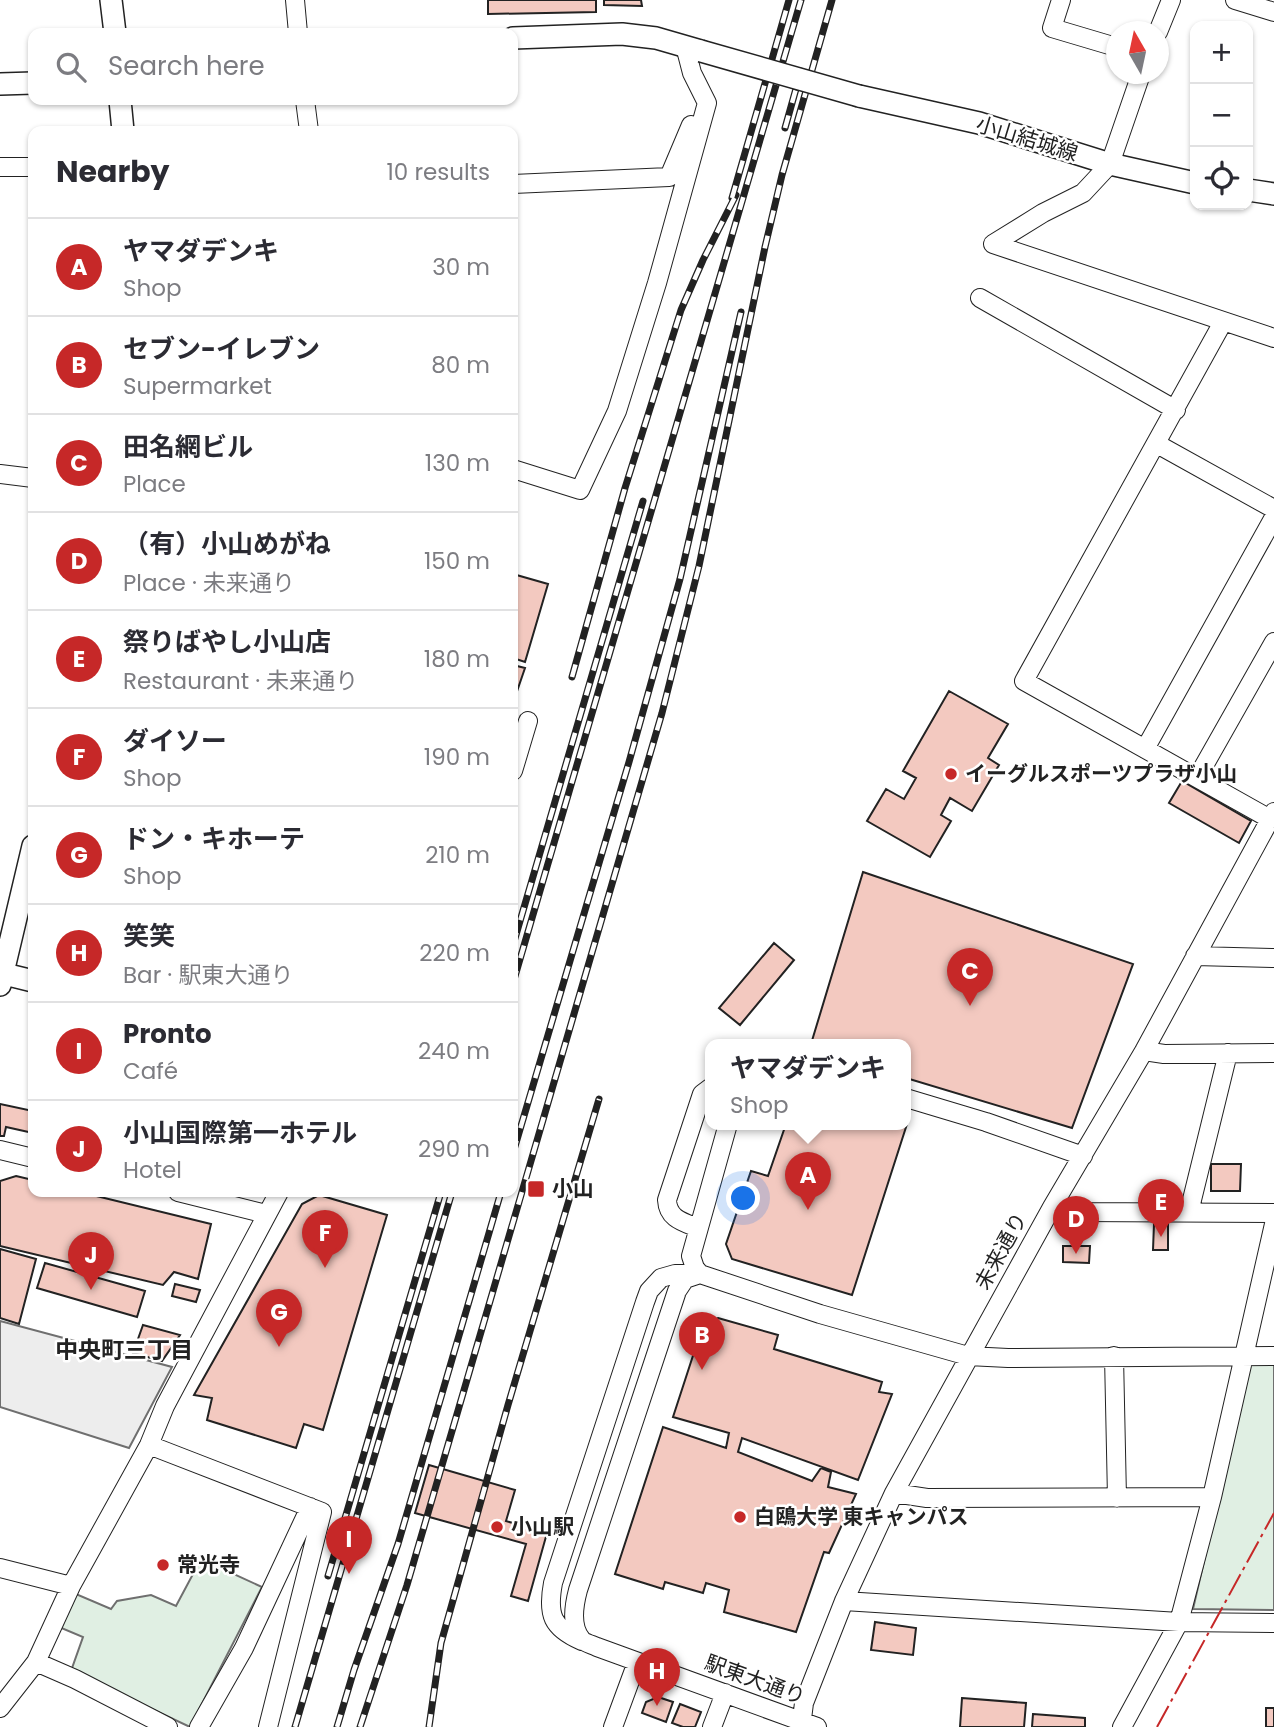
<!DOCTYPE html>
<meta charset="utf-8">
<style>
:root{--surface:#fff;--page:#f7f7f7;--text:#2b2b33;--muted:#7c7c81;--line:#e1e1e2;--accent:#c62828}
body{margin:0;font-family:Poppins,"Noto Sans JP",sans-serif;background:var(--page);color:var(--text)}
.controls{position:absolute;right:21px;top:21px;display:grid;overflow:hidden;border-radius:14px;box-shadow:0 2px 5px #0004}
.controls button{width:63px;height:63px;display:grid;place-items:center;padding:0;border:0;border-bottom:2px solid var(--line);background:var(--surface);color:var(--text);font:35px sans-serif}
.compass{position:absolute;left:1106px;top:21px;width:63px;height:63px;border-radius:50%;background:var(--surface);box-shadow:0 2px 5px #0004;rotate:351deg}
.you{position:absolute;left:744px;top:1199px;width:24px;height:24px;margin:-18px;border:5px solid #fff;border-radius:50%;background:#1a73e8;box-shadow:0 0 0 10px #1a73e833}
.badge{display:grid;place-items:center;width:46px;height:46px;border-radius:50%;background:var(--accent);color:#fff;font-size:23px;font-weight:700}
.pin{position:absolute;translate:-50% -58px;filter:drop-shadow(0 2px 4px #0008)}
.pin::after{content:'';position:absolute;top:37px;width:24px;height:21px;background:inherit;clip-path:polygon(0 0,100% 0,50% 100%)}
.popup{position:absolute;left:705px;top:1039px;width:206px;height:91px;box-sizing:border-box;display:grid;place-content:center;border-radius:14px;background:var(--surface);filter:drop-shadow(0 2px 5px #0005);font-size:23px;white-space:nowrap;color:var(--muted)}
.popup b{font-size:26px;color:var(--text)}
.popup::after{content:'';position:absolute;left:50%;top:100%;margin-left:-14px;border:14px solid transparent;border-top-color:var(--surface)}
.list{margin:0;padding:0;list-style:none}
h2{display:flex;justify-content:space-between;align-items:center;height:91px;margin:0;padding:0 28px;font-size:30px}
h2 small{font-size:23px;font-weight:400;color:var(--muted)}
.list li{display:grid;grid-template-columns:46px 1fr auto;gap:21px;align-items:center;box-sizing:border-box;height:98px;padding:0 28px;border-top:2px solid var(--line)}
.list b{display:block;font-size:26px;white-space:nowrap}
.list p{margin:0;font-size:23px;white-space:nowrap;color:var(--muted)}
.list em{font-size:23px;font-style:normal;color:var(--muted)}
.icon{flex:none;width:38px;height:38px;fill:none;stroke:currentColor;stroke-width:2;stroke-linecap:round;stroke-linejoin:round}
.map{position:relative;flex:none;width:1274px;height:1727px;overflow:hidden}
.search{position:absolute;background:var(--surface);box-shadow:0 2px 5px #0004;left:28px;top:28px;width:490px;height:77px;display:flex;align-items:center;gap:18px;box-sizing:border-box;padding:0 24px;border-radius:14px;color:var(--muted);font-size:26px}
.panel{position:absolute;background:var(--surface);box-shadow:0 2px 5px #0004;left:28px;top:126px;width:490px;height:1071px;border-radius:14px}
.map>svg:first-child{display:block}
</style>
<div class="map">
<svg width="1274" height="1727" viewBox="0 0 1274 1727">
<rect width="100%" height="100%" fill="#fff"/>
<!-- green -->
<path fill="#e0efe3" stroke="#6f6f6f" stroke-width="2" d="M1274,1361V1610L1193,1609L1250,1362Z
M201,1559L262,1587L190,1727L71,1671L83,1637L59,1627L76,1594L111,1609L117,1601L151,1595L176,1606Z"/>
<!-- parking -->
<path fill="#ededed" stroke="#6f6f6f" stroke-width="2" d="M0,1321L172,1367L129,1448L0,1407Z"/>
<!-- building -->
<path fill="#f3c9c0" stroke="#222" stroke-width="2" d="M488,0H596V12L488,14Z
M604,0H641L642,6L604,5Z
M513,574L548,584L525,662L513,658Z
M513,665L525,668L513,703Z
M949,691L1008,724L988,758L999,765L972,811L950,798L941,815L951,821L930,857L867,821L886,789L904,799L916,778L903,771Z
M1182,781L1251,821L1239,843L1169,803Z
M863,872L1133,964L1072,1128L906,1078V1044H811Z
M774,943L794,960L740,1025L719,1008Z
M0,1104L33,1111V1133L6,1127L4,1136H0Z
M786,1124H907L852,1295L732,1259L726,1244L751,1171L768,1176Z
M1211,1164H1241L1240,1191H1211Z
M16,1176L33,1180V1192H80L211,1224L198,1279L174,1272L163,1285L0,1246V1181Z
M319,1195L387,1215L323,1430L304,1424L296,1448L207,1420L212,1398L194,1395L302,1204Z
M1154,1224H1168V1250H1153Z
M1063,1246H1090L1089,1263L1063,1262Z
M0,1249L36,1259L19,1324L0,1318Z
M45,1263L145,1291L137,1317L37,1288Z
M175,1284L200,1290L196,1302L172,1296Z
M718,1318L778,1335L774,1349L882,1382L879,1392L892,1394L858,1480L742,1438L738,1452L812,1481L821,1468L831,1472L828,1487L856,1494L829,1553L824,1552L796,1632L724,1612L729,1590L706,1583L703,1593L665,1582L663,1589L615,1574L663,1427L726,1448L729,1433L673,1417L703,1325Z
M143,1325L180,1335L162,1361L133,1353Z
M429,1465L515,1490L506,1521L547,1533L528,1601L511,1596L526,1544L415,1513Z
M875,1622L916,1628L913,1655L871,1650Z
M658,1697L673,1702L666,1722L642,1713L646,1702Z
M962,1698L1026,1703L1024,1727H960Z
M680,1704L701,1712L695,1727H683L672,1723Z
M1266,1708H1274V1727H1266Z
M1033,1714L1085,1718V1727H1032Z"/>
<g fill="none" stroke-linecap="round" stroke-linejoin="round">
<!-- minor casing -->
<g stroke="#222" stroke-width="20">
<path id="minor" d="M295,0L298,33
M1061,0L1052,28L1116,47
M1235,0L1274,12
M1158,32L1171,0
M1141,74L1110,164L1083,193L1043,213L993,244L1274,338
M305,100L309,131
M0,167H33
M513,184L669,177L691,125
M980,298L1176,410
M1223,322L1024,681L1270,819
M1157,444L1274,509
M513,469L580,490L617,411L657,283L707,103L692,73L685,46
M0,474L33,478
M1145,749L1274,517
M513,771L528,721
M1197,778L1274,642
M1195,956L1274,958
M1144,1051L1164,1054L1274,1053
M906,1098L986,1122L1083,1156
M0,1150L33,1158
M178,1192L266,1214
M1052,1207L1076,1212L1274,1213
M1189,1212L1228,1053
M698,1228C683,1222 668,1219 667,1200L702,1094L710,1088
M700,1274L695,1268L691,1256L728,1124
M697,1275L685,1279L677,1291L578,1590C574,1605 570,1627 582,1640C585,1643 593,1645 597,1647L817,1727
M1114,1356L1117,1498
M149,1445L322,1512L268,1727
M894,1493L927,1498L1212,1497
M0,1568L71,1586
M844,1601L1179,1622L1274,1623
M582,1641C552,1628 547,1615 553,1583L645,1302L649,1291L661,1278L675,1274H700L820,1314L968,1356L1008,1358L1274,1356
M36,1662L75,1679L168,1727
M0,1708L36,1662L71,1586L149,1445L165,1406L279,1192
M199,1727L244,1648L310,1507
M613,1727L637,1662
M712,1727L725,1693
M801,1727L804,1703L844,1601L894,1493L1052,1207L1144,1051L1274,812
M1122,1727L1179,1622L1212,1497L1274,1224"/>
</g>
<!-- major casing -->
<g stroke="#222" stroke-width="24">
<path id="major" d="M111,0L115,33
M513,38L622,34L656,38L701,51
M0,84L33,83
M859,96L979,123L1110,164L1195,183
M120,100L123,131
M1248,190L1274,194
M0,973L33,981
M0,985L33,846"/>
</g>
<!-- minor -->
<use href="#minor" stroke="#fff" stroke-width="18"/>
<!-- major -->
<use href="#major" stroke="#fff" stroke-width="21"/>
<!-- rail casing -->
<g stroke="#222" stroke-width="7">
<path id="rail" d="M785,128L801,71
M732,198L789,0
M572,677L625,488L681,310L703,260L736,195
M513,945L643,501
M513,983L801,0
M513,1153L629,762L680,579L741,312
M328,1576L441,1192
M295,1727L452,1192
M337,1727L354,1670L398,1544L501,1192
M360,1727L407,1585L662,713L699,566L765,247L782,175L832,0
M429,1727L441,1643L508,1405L599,1099"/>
</g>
<!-- rail -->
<use href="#rail" stroke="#fff" stroke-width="4.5" stroke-dasharray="13" stroke-linecap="butt"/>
<!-- major-bridge casing -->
<g stroke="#222" stroke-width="24" stroke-linecap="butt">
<path id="major-bridge" d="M701,51L859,96"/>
</g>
<!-- major-bridge -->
<use href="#major-bridge" stroke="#fff" stroke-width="21"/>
<!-- power -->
<path stroke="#c62828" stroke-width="2" stroke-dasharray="24 5 3.5 5" stroke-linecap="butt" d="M1157,1727L1274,1513"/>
</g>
<!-- markers -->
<g fill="#c62828" stroke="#fff" stroke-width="2.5">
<circle cx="951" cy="774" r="7"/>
<rect x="527" y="1180" width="18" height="18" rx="3.5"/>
<circle cx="740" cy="1517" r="7"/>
<circle cx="497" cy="1527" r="7"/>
<circle cx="163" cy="1565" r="7"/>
</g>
<g text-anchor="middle" stroke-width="5" stroke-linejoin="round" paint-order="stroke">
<!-- street labels -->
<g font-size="21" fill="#222" stroke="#fff">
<text transform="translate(1027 139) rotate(17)" y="7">小山結城線</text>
<text transform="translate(1001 1251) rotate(-61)" y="7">未来通り</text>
<text transform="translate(755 1680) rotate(20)" y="7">駅東大通り</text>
</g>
<!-- poi labels -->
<g font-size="21" font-weight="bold" fill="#222" stroke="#fff" text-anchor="start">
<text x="965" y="781">イーグルスポーツプラザ小山</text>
<text x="552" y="1196">小山</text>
<text x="754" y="1524">白鴎大学 東キャンパス</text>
<text x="511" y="1534">小山駅</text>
<text x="177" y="1572">常光寺</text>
</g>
<!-- neighbourhood labels -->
<g font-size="23" font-weight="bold" fill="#222" stroke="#fff">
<text x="124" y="1358">中央町三丁目</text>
</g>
</g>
</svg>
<div class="controls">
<button>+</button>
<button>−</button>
<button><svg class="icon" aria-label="locate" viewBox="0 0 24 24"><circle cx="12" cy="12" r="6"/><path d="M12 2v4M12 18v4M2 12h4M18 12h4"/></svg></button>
</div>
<svg class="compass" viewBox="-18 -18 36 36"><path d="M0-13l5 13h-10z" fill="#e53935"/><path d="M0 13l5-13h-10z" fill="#7c7c81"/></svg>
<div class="you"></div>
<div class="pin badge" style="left:808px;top:1210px">A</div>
<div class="popup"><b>ヤマダデンキ</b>Shop</div>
<div class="pin badge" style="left:702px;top:1370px">B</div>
<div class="pin badge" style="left:970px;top:1006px">C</div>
<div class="pin badge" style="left:1076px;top:1254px">D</div>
<div class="pin badge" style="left:1161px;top:1237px">E</div>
<div class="pin badge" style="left:325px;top:1268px">F</div>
<div class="pin badge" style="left:279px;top:1347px">G</div>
<div class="pin badge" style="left:657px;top:1706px">H</div>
<div class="pin badge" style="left:349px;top:1574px">I</div>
<div class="pin badge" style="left:91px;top:1290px">J</div>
<div class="search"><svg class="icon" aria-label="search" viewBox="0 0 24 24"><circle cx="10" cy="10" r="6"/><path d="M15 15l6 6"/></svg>Search here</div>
<section class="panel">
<h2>Nearby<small>10 results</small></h2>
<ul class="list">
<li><span class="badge">A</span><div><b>ヤマダデンキ</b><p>Shop</p></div><em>30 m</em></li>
<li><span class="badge">B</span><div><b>セブン-イレブン</b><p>Supermarket</p></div><em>80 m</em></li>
<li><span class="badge">C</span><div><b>田名網ビル</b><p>Place</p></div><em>130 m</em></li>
<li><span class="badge">D</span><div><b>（有）小山めがね</b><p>Place · 未来通り</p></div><em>150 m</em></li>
<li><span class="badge">E</span><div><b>祭りばやし小山店</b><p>Restaurant · 未来通り</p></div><em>180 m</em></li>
<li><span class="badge">F</span><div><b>ダイソー</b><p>Shop</p></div><em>190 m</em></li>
<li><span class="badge">G</span><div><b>ドン・キホーテ</b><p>Shop</p></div><em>210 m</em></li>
<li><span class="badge">H</span><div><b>笑笑</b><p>Bar · 駅東大通り</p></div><em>220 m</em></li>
<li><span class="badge">I</span><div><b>Pronto</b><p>Café</p></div><em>240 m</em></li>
<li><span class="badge">J</span><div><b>小山国際第一ホテル</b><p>Hotel</p></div><em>290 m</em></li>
</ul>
</section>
</div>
